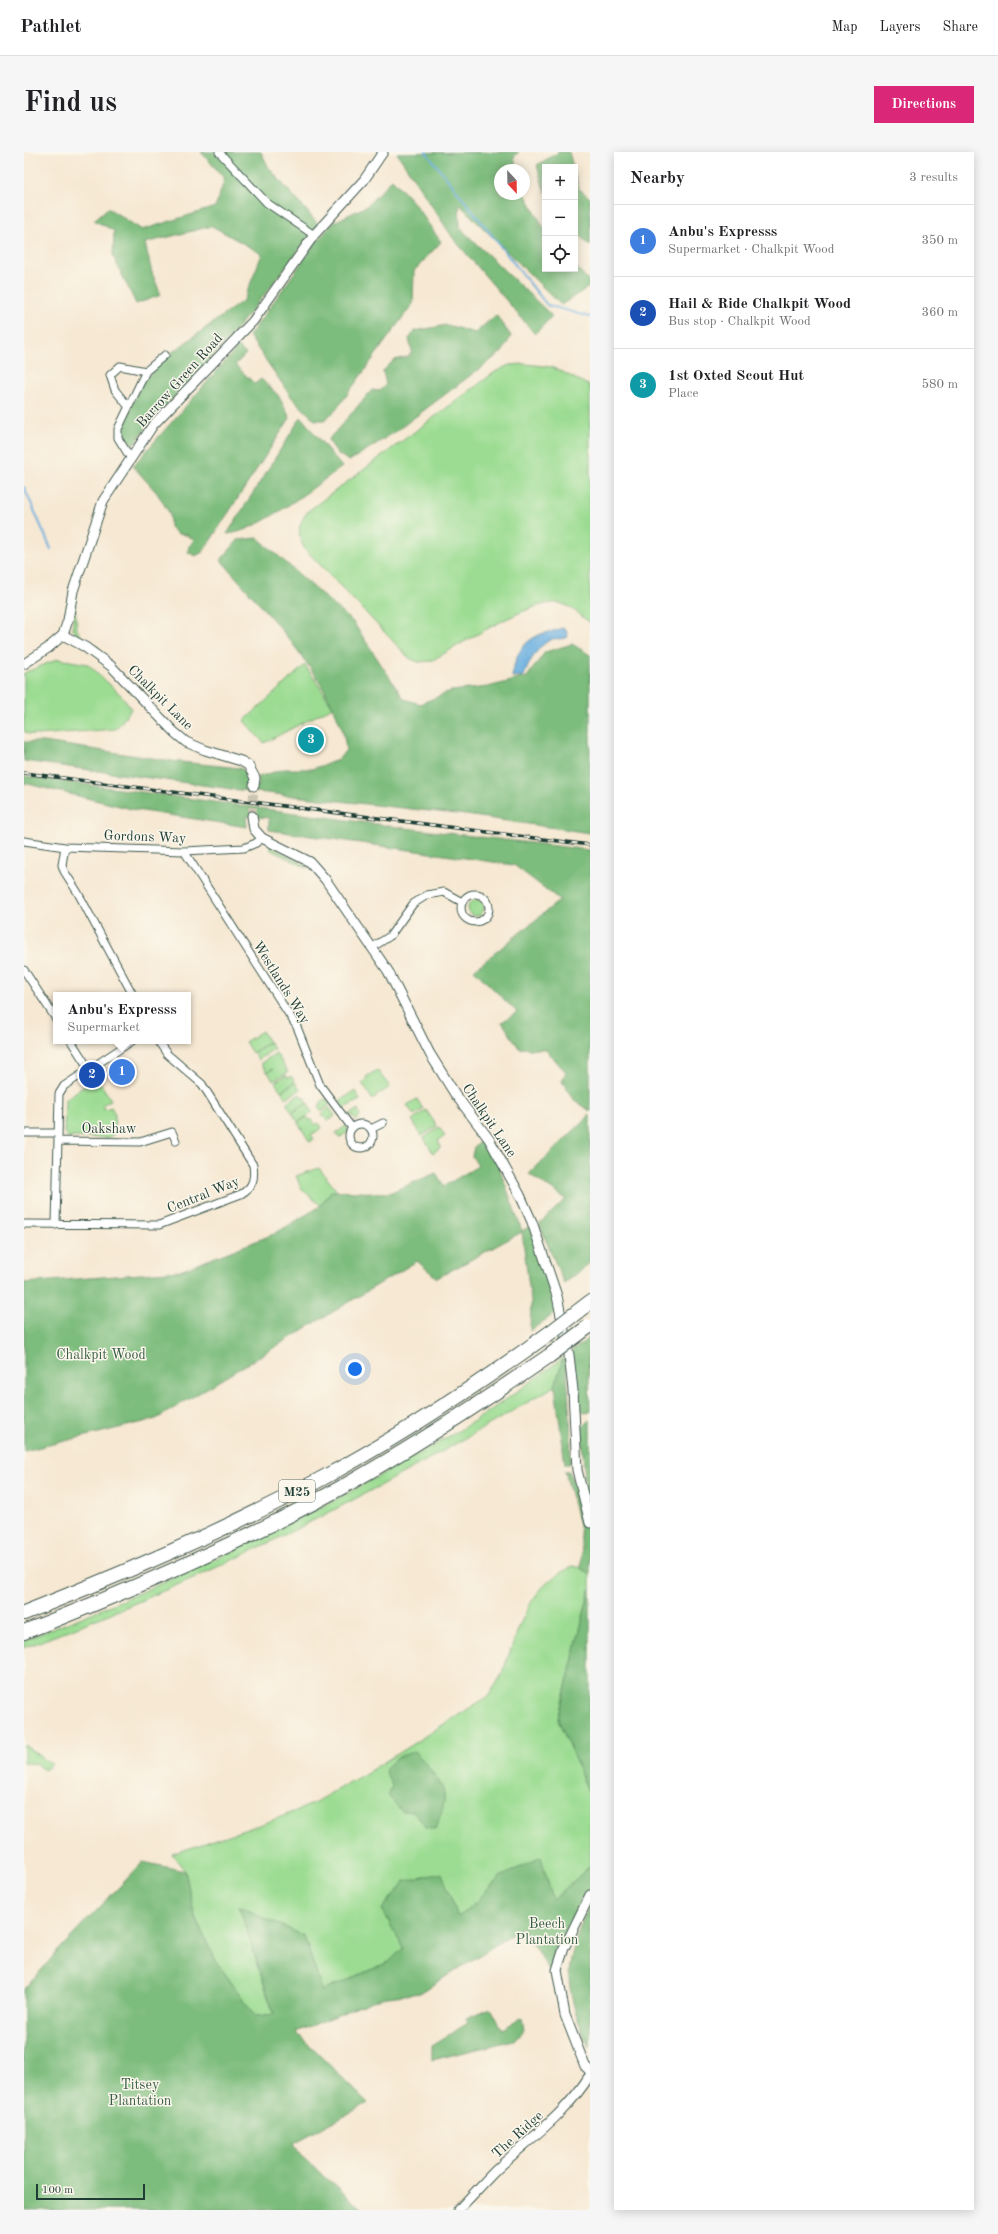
<!DOCTYPE html>
<meta charset="utf-8">
<style>
:root{--surface:#fff;--page:#f6f6f6;--text:#202124;--muted:#757577;--line:#e0e0e0;--accent:#db2777}
body{margin:0;font-family:"Old Standard TT",serif;background:var(--page);color:var(--text)}
.controls{position:absolute;right:12px;top:12px;display:grid;overflow:hidden;border-radius:0px;box-shadow:0 2px 10px #0003}
.controls button{width:36px;height:36px;display:grid;place-items:center;padding:0;border:0;border-bottom:1px solid var(--line);background:var(--surface);color:var(--text);font:20px sans-serif}
.compass{position:absolute;left:470px;top:12px;width:36px;height:36px;border-radius:50%;background:var(--surface);box-shadow:0 2px 10px #0003;rotate:158deg}
.scale{position:absolute;left:12px;bottom:10px;width:109px;box-sizing:border-box;padding-left:4px;border:2px solid #1f3d34;border-top:0;font-size:11px;line-height:14px;white-space:nowrap;color:#1f3d34;-webkit-text-stroke:3px #fbf7ec;paint-order:stroke}
.you{position:absolute;left:331px;top:1217px;width:14px;height:14px;margin:-10px;border:3px solid #fff;border-radius:50%;background:#1a73e8;box-shadow:0 0 0 6px #1a73e833}
.badge{display:grid;place-items:center;width:26px;height:26px;border-radius:50%;background:var(--accent);color:#fff;font-size:13px;font-weight:700}
.pin{position:absolute;translate:-50% -50%;border:2px solid #fff;box-shadow:0 1px 4px #0006}
.popup{position:absolute;left:29px;top:840px;width:138px;height:52px;box-sizing:border-box;display:grid;place-content:center;border-radius:0px;background:var(--surface);filter:drop-shadow(0 1px 3px #0005);font-size:13px;white-space:nowrap;color:var(--muted)}
.popup b{font-size:15px;color:var(--text)}
.popup::after{content:'';position:absolute;left:50%;top:100%;margin-left:-8px;border:8px solid transparent;border-top-color:var(--surface)}
.list{margin:0;padding:0;list-style:none}
h2{display:flex;justify-content:space-between;align-items:center;height:52px;margin:0;padding:0 16px;font-size:17px}
h2 small{font-size:13px;font-weight:400;color:var(--muted)}
.list li{display:grid;grid-template-columns:26px 1fr auto;gap:12px;align-items:center;box-sizing:border-box;height:72px;padding:0 16px;border-top:1px solid var(--line)}
.list b{display:block;font-size:15px;white-space:nowrap}
.list p{margin:0;font-size:13px;white-space:nowrap;color:var(--muted)}
.list em{font-size:13px;font-style:normal;color:var(--muted)}
.icon{flex:none;width:22px;height:22px;fill:none;stroke:currentColor;stroke-width:2;stroke-linecap:round;stroke-linejoin:round}
.map{position:relative;flex:none;width:566px;height:2058px;overflow:hidden;border-radius:0px}
header{display:flex;align-items:center;gap:24px;box-sizing:border-box;height:56px;padding:0 20px;background:var(--surface);border-bottom:1px solid var(--line)}
header strong{font-size:19px}
nav{display:flex;gap:22px;margin-inline-start:auto;font-size:14px}
.intro{display:flex;align-items:center;justify-content:space-between;box-sizing:border-box;height:96px;padding:0 24px}
h1{margin:0;font-size:28px}
.button{padding:10px 18px;border-radius:0px;background:var(--accent);color:#fff;font-size:14px;font-weight:700}
main{display:flex;gap:24px;padding:0 24px}
aside{flex:1;background:var(--surface);border-radius:0px;box-shadow:0 2px 10px #0003}
.map>svg:first-child{display:block}
</style>
<header>
<strong>Pathlet</strong>
<nav><a>Map</a><a>Layers</a><a>Share</a></nav>
</header>
<div class="intro"><h1>Find us</h1><a class="button">Directions</a></div>
<main>
<div class="map">
<svg width="566" height="2058" viewBox="0 0 566 2058">
<rect width="100%" height="100%" fill="#fbf7ec"/>
<filter id="ink" filterUnits="userSpaceOnUse"><feTurbulence type="fractalNoise" baseFrequency=".025" numOctaves="2"/><feDisplacementMap in="SourceGraphic" scale="8" xChannelSelector="R" yChannelSelector="G"/><feConvolveMatrix kernelMatrix="1 2 1 2 8 2 1 2 1" color-interpolation-filters="sRGB"/></filter>
<filter id="wash" filterUnits="userSpaceOnUse"><feTurbulence type="fractalNoise" baseFrequency=".012" numOctaves="4" result="noise"/><feDisplacementMap in="SourceGraphic" scale="16" xChannelSelector="R" yChannelSelector="G"/><feGaussianBlur stdDeviation="0.9" result="paint"/><feColorMatrix in="noise" values="0 0 0 0 0 0 0 0 0 0 0 0 0 0 0 0 0 1.4 0 .05"/><feComposite in="paint" operator="in"/></filter>
<g filter="url(#wash)">
<rect width="100%" height="100%" fill="#f6e8d2"/>
<!-- green -->
<path fill="#9bdc92" stroke="#5d8c63" d="M501,212L528,215L566,234V471C557,464 546,453 535,451C507,447 434,494 407,509L394,510L385,506L280,396C273,380 274,373 284,359L471,220L485,213Z
M51,453L53,478L60,487L75,496L73,498L55,486L48,477Z
M34,507L64,512L100,546L107,557L92,577L13,583L4,582L0,579V521Z
M281,513L309,555L240,591L220,569Z
M246,694L285,715L283,716L245,697Z
M444 756a8 8 0 1 1 16 0a8 8 0 1 1-16 0Z
M238,879L245,890L228,901L221,890Z
M246,890L250,897L234,908L230,901Z
M252,901L264,920L249,929L244,920L249,917L243,920L237,911Z
M353,918L366,935L348,947L338,931L343,928L342,925Z
M262,923L264,926L267,924L271,930L257,939L251,930Z
M73,926L87,948L78,953L81,957L87,955L91,962L90,982L85,986L43,985L40,980L41,947Z
M271,930L276,938L262,946L258,939Z
M331,939L336,948L320,956L315,949Z
M276,942L277,945L279,944L283,950L268,960L262,951Z
M302,946L306,952L298,959L295,956L297,950Z
M393,947L399,957L390,963L383,953Z
M284,951L288,961L274,970L268,961Z
M305,955L311,964L303,969L298,962Z
M334,957L336,963L332,969L326,962Z
M402,958L413,974L398,984L388,968Z
M283,965L285,968L287,967L292,973L295,971L298,976L287,983L290,987L286,990L274,971Z
M322,974L325,979L315,986L312,981Z
M415,975L421,984L414,989L417,995L409,1001L400,986Z
M295,1016L313,1039L296,1053L277,1036L272,1024Z
M539,1206L531,1234C434,1292 335,1347 234,1396C157,1433 79,1465 0,1496V1488C121,1441 239,1388 353,1325C394,1302 436,1280 474,1253C496,1238 517,1222 539,1206Z
M550,1414L557,1416L566,1423V1437L534,1567L566,1644V1714L529,1748L476,1725L452,1750L434,1765L358,1757L379,1796L365,1810L298,1839L280,1784L215,1754L250,1863L231,1864L192,1809L171,1765L161,1719L148,1702L244,1670L284,1654L349,1617L460,1547C472,1536 476,1525 482,1511C497,1470 506,1432 550,1414Z
M0,1593L28,1612L21,1618L10,1612L0,1610Z"/>
<!-- forest -->
<path fill="#7cbc7c" stroke="#4e7c58" d="M177,0H237L245,16L294,72C260,118 226,163 187,206C161,235 133,260 110,292L96,282L116,234L139,207L220,148L238,102L188,74L121,91L128,121L137,143L112,152L89,104L90,79L70,68L84,56L118,78L191,55L201,27Z
M495,0L490,5L493,18H476V42H500V40L521,78V117H551V114L566,130V134L537,153L435,52L436,76L528,164L511,182L429,86L373,1Z
M535,0H545L549,15H521V41L513,13Z
M551,22L555,37L566,46V94L551,79Z
M368,27L390,51L417,90L390,119L389,151L312,258L300,268H291L269,247L225,184L291,92L310,70L343,54Z
M472,163L487,184L479,199L371,280L325,309L314,302L304,288L348,238L355,239L362,233L359,219L370,208L384,205L388,200L385,187L391,179L423,173L451,181Z
M214,195L222,202L211,213L231,232L237,227L254,243L266,266L179,400L171,404L164,400L165,394L170,389L163,383L154,382L146,375V362L133,341L109,314Z
M277,265L318,315C290,334 235,380 203,382Z
M234,386L329,470L380,547L396,552L427,539L464,535L503,525L521,500L548,492L566,503V681L442,663L215,638L0,609V590H20L147,609L216,616L223,620V633L235,634L234,625L260,617H288L314,608L322,598C321,590 320,581 317,574C293,510 240,459 197,408L214,388Z
M0,624L381,676L566,698V959L549,947L538,929L542,920L522,898L495,896L478,870L493,860L450,818L536,748L490,713L245,678V666L222,664L223,675L112,658L0,631Z
M566,963V1111L540,1131L515,1072L542,1047L505,1022Z
M458,987L471,1004L498,1079L506,1074L534,1159L506,1179L507,1150L498,1080L413,1126L393,1109L132,1267L0,1299V1131L156,1119L250,1082L295,1055L307,1039L365,1041L412,1021L420,1034L454,1014L448,1004L450,995Z
M566,1185V1198L564,1200L566,1260L560,1261L554,1254L548,1199Z
M542,1204L547,1284L546,1312H541L531,1234L539,1206Z
M566,1267V1356L562,1340L557,1276Z
M541,1319H545L556,1348L566,1385V1423L557,1416C560,1376 550,1357 541,1319Z
M566,1437V1644L534,1567Z
M391,1600C399,1607 417,1629 420,1640C422,1653 415,1666 411,1677L402,1675L390,1660L378,1659L364,1644L368,1634L361,1619C366,1608 379,1602 391,1600Z
M517,1705L529,1748L566,1714V1737L559,1744L525,1818L498,1776L396,1841L356,1846L272,1880L344,1951L270,1991L276,2003L339,2058H0V1838L32,1801L119,1710L161,1719L171,1765L192,1809L231,1864L250,1862L215,1754L280,1784L298,1839L365,1810L379,1796L358,1757L381,1729L418,1721L434,1765L452,1750L476,1725Z
M566,1751V1896C557,1879 545,1845 545,1825C545,1802 557,1772 566,1751Z
M467,1856L478,1877L498,1866L500,1877L490,1888L408,1908V1893L444,1871L442,1866Z"/>
<!-- water -->
<path fill="#69aedf" stroke="#44768a" d="M538,476L542,478L544,485C538,488 533,486 528,487C514,493 505,510 500,524L488,525C491,505 496,491 517,482C524,480 531,479 538,476Z"/>
<g fill="none" stroke-linecap="round" stroke-linejoin="round">
<!-- stream -->
<path stroke="#69aedf" stroke-width="2" d="M402,0L523,153L566,165
M0,335L27,397"/>
</g>
</g>
<g filter="url(#ink)">
<g fill="none" stroke-linecap="round" stroke-linejoin="round">
<!-- tertiary-tunnel -->
<path stroke="#cbc6b2" stroke-width="9" stroke-dasharray="9 4.5" stroke-linecap="butt" d="M228,664L230,634"/>
<!-- minor casing -->
<g stroke="#3f574c" stroke-width="9">
<path id="minor" d="M195,0L243,51L290,83
M104,254L91,238L86,223L96,214L122,219
M107,307L94,286V277L122,219L141,203
M0,689L41,695L160,699L220,696L232,691L238,686
M41,695L38,713L40,719L54,741L109,843
M160,699L273,875L296,933L328,976
M437 756a14 14 0 1 1 28 0a14 14 0 1 1-28 0Z
M349,795L366,784L389,752L403,743L420,740L438,750
M0,818L32,867
M47,889L65,917
M325 984a12 12 0 1 1 24 0a12 12 0 1 1-24 0Z
M347,977L359,971
M0,981H34
M34,989L116,990L148,980L152,989
M0,1072L135,1073L217,1042C229,1035 231,1027 229,1013L178,932L143,902L134,889
M32,1073L35,942L40,934L108,889"/>
</g>
<!-- tertiary casing -->
<g stroke="#3f574c" stroke-width="11">
<path id="tertiary" d="M39,483L61,495L87,514L150,580L162,590L181,598L217,609L224,613L231,626L230,634
M0,512L24,496L39,483L44,468L49,439L79,349L129,273L229,169L290,83L340,28L359,0
M228,664L230,677L238,686L286,710L301,727L364,819L406,902L431,942L465,987L496,1043L508,1070L533,1144L545,1203L549,1238L553,1318L566,1371
M566,1743L540,1796L533,1818L541,1863L561,1914L566,1919
M434,2058C447,2045 459,2031 472,2018C505,1987 542,1962 566,1923"/>
</g>
<!-- motorway casing -->
<g stroke="#3f574c" stroke-width="16">
<path id="motorway" d="M553,1160L566,1150
M0,1461C100,1421 200,1379 295,1328C376,1285 452,1234 527,1180
M0,1480C112,1436 224,1388 329,1329C396,1291 461,1248 525,1204"/>
</g>
<!-- minor -->
<use href="#minor" stroke="#fff" stroke-width="7"/>
<!-- tertiary -->
<use href="#tertiary" stroke="#fff" stroke-width="9"/>
<!-- motorway -->
<use href="#motorway" stroke="#fff" stroke-width="14"/>
<!-- rail casing -->
<g stroke="#1f3d34" stroke-width="3.5">
<path id="rail" d="M0,621L566,693"/>
</g>
<!-- rail -->
<use href="#rail" stroke="#fbf7ec" stroke-width="2" stroke-dasharray="6" stroke-linecap="butt"/>
<!-- motorway-bridge casing -->
<g stroke="#3f574c" stroke-width="16" stroke-linecap="butt">
<path id="motorway-bridge" d="M527,1180L553,1160
M525,1204L564,1175"/>
</g>
<!-- motorway-bridge -->
<use href="#motorway-bridge" stroke="#fff" stroke-width="14"/>
</g>
</g>
<g text-anchor="middle" stroke-width="3" stroke-linejoin="round" paint-order="stroke">
<!-- shield labels -->
<rect fill="#fbf7ec" stroke="#61756b" stroke-width="1" x="255" y="1328" width="36" height="22" rx="3"/>
<g font-size="13" font-weight="bold" fill="#1f3d34">
<text x="273" y="1344">M25</text>
</g>
<!-- street labels -->
<g font-size="14" fill="#1f3d34" stroke="#fbf7ec">
<text transform="translate(155 228) rotate(-48)" y="5">Barrow Green Road</text>
<text transform="translate(137 545) rotate(45)" y="5">Chalkpit Lane</text>
<text transform="translate(121 684) rotate(2)" y="5">Gordons Way</text>
<text transform="translate(258 830) rotate(58)" y="5">Westlands Way</text>
<text transform="translate(466 968) rotate(56)" y="5">Chalkpit Lane</text>
<text x="85" y="981">Oakshaw</text>
<text transform="translate(179 1042) rotate(-22)" y="5">Central Way</text>
<text transform="translate(493 1982) rotate(-42)" y="5">The Ridge</text>
</g>
<!-- park labels -->
<g font-size="14" fill="#385d47" stroke="#fbf7ec">
<text x="77" y="1207">Chalkpit Wood</text>
<text x="523" y="1776">Beech<tspan x="523" dy="16">Plantation</tspan></text>
<text x="116" y="1937">Titsey<tspan x="116" dy="16">Plantation</tspan></text>
</g>
</g>
</svg>
<div class="controls">
<button>+</button>
<button>−</button>
<button><svg class="icon" aria-label="locate" viewBox="0 0 24 24"><circle cx="12" cy="12" r="6"/><path d="M12 2v4M12 18v4M2 12h4M18 12h4"/></svg></button>
</div>
<svg class="compass" viewBox="-18 -18 36 36"><path d="M0-13l5 13h-10z" fill="#e53935"/><path d="M0 13l5-13h-10z" fill="#757577"/></svg>
<div class="scale">100 m</div>
<div class="you"></div>
<div class="pin badge" style="left:98px;top:920px;background:#3f7fe0">1</div>
<div class="popup"><b>Anbu's Expresss</b>Supermarket</div>
<div class="pin badge" style="left:68px;top:923px;background:#1a4fb4">2</div>
<div class="pin badge" style="left:287px;top:588px;background:#0f9aa8">3</div>
</div>
<aside>
<h2>Nearby<small>3 results</small></h2>
<ul class="list">
<li><span class="badge" style="background:#3f7fe0">1</span><div><b>Anbu's Expresss</b><p>Supermarket · Chalkpit Wood</p></div><em>350 m</em></li>
<li><span class="badge" style="background:#1a4fb4">2</span><div><b>Hail &amp; Ride Chalkpit Wood</b><p>Bus stop · Chalkpit Wood</p></div><em>360 m</em></li>
<li><span class="badge" style="background:#0f9aa8">3</span><div><b>1st Oxted Scout Hut</b><p>Place</p></div><em>580 m</em></li>
</ul>
</aside>
</main>
